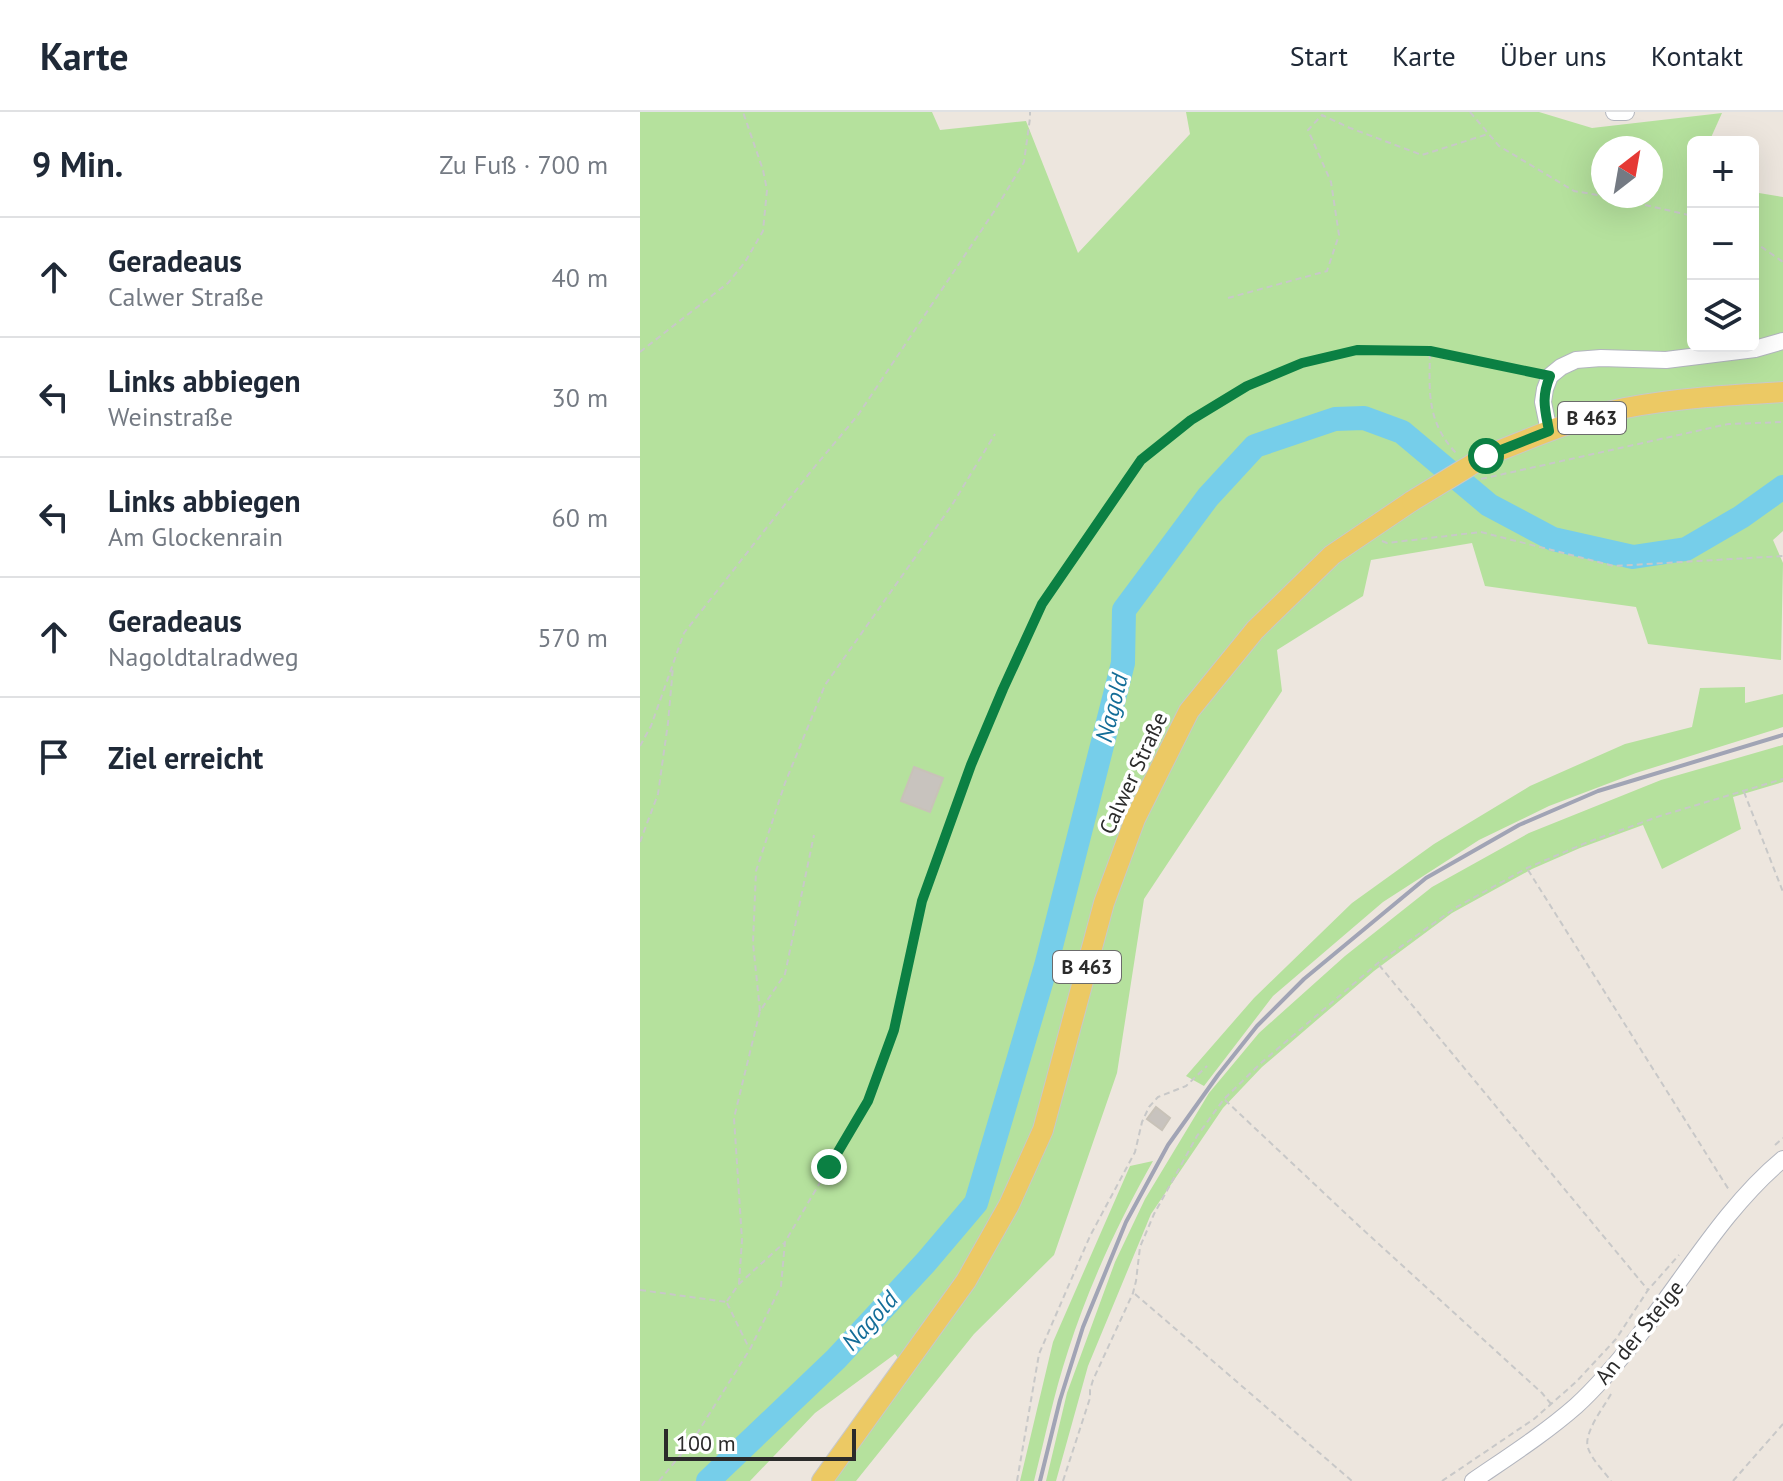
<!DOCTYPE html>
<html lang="de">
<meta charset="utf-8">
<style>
:root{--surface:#fff;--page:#f2f2f3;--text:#1f2937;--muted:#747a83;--line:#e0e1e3}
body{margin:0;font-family:"PT Sans",sans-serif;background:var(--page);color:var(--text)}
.controls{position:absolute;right:24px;top:24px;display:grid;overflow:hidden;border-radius:12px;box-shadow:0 8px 32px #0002}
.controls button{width:72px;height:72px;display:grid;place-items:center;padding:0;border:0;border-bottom:2px solid var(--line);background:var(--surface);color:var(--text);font:40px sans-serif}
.compass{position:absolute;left:951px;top:24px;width:72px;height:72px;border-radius:50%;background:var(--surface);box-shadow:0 8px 32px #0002;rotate:31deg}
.scale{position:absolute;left:24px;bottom:20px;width:192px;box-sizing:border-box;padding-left:8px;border:4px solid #2b2b2b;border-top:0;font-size:22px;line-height:28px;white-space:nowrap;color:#2b2b2b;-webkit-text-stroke:6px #fff;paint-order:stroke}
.stop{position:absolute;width:24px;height:24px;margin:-18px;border:6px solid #0b8043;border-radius:50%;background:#fff}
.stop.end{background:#0b8043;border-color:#fff;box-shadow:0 2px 8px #0008}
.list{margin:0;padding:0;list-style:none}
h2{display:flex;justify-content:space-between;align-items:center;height:104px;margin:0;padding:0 32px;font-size:34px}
h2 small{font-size:26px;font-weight:400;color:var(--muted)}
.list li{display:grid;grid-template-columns:52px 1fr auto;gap:24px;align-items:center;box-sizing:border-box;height:120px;padding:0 32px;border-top:2px solid var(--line)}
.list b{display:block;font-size:30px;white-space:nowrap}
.list p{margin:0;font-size:26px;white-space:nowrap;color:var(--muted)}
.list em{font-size:26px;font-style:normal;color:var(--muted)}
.icon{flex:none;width:44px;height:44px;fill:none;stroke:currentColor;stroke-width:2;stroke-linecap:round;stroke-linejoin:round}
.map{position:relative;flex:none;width:1143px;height:1369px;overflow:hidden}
header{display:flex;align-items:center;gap:48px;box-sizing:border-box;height:112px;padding:0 40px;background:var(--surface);border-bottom:2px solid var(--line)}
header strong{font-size:38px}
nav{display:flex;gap:44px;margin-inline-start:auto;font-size:28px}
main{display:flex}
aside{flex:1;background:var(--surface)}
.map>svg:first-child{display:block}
</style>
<header>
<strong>Karte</strong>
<nav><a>Start</a><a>Karte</a><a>Über uns</a><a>Kontakt</a></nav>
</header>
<main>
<aside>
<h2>9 Min.<small>Zu Fuß · 700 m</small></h2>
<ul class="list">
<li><svg class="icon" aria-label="ahead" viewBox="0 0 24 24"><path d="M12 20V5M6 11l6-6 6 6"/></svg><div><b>Geradeaus</b><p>Calwer Straße</p></div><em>40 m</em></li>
<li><svg class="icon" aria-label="left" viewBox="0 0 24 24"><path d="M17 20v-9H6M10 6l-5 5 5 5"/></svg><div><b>Links abbiegen</b><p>Weinstraße</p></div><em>30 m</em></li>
<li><svg class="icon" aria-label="left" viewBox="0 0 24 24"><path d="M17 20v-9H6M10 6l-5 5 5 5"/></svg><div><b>Links abbiegen</b><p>Am Glockenrain</p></div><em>60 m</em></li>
<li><svg class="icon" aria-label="ahead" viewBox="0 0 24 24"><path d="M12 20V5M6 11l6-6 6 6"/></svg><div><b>Geradeaus</b><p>Nagoldtalradweg</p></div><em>570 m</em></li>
<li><svg class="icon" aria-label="arrive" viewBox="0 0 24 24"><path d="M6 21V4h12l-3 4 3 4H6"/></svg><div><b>Ziel erreicht</b></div></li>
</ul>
</aside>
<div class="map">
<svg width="1143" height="1369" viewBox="0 0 1143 1369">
<rect width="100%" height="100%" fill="#ede6de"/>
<!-- green -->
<path fill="#b5e19d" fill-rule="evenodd" d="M0,0H292L300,18L386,9L438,141L550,22L546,0H899L952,16L1082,1L1069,30H1053V64L1051,69L1053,70V234H1113V80L1143,85V419L1133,428L1143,451L1141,548L1008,532L996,495L845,474L832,431L731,448L723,484L637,538L642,579L504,787L477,961L414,1143L334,1222L216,1369H192L258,1246L255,1242L175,1301L110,1369H0ZM963,36H1011V84H963Z
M1105,575V591L1143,582V615L996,661L909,694L839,728L743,790L633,884L564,974L546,964L614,886L712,791L794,732L890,674L985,632L1052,615L1060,576Z
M1143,633V670L1093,685L1101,717L1022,757L1003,713L940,736L892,757L812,801L734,859L622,955L583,996L511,1102L448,1254L416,1369H406L427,1281L475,1150L505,1087L569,981L619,921L705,844L792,775L889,721L1021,668Z
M513,1049C479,1109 449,1173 428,1239C414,1281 405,1326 394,1369H380L413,1230L490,1054Z"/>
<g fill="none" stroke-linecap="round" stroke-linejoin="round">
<!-- river -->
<path stroke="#76ceea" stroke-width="24" d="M68,1369L196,1247L286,1150L336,1091L406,854L483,551L484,498L568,385L615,334L695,307L724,306L762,320L849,393L913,427L993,445L1046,437L1101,405L1143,375"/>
</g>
<!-- building -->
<path fill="#c8c3be" stroke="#c8c2b8" stroke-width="2" d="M274,655L303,666L290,700L261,689Z
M516,995L530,1006L522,1018L507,1007Z"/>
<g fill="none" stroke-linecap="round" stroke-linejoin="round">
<!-- tertiary casing -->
<g stroke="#b2b5be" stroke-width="18">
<path id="tertiary" d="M974,0H986
M909,319L903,290L905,277L910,264L921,255L936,248L961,246L1026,248L1115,237L1143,229
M833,1369C868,1345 904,1322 936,1294C958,1274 978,1250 997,1226C1044,1167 1085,1095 1143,1047"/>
</g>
<!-- primary casing -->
<g stroke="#c8c8c8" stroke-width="22">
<path id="primary" d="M846,344C891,326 937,306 985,296C1037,286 1090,283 1143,280
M182,1369L326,1169L369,1093L403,1018L464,791L495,707L549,599L615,518L692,443L772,389"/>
</g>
<!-- path -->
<path stroke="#c8c8c8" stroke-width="2" stroke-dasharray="6 4" stroke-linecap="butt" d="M830,0L859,34L934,79L963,84
M966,84L1053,104
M1113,129L1143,150
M588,186L687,159L699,123L691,70L668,18L682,3L710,16L782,43L848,22
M0,240L88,171L105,150L123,119L127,78L123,58L103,0
M790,241C789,281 787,311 817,342
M841,367L1088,312L1143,310
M742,429L747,431L841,420L974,454L1143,444
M0,634L11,614L44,521L172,358L218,303L355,98L384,50L390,6V0
M1104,680L1143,780
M0,730L18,682L28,611L33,555
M888,758L1089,1078
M739,853L1008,1178
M120,899L113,831L116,759L145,671L185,573L312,393L355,322
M585,988L719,1114L902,1281L911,1292
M1135,1033L1143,1026
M99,1172L102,1128L94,1006L120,899L145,862L174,723
M0,1178L87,1190
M495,1182L712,1369
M87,1189L99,1172L144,1131
M87,1191L109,1236
M971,1282C964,1295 943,1321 948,1336C952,1348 964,1359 971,1369
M19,1369L53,1328L110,1237L141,1174L145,1130L228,989L254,918L282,789L331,653L363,577L402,492L501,348L551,308L607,274L662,251L717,238L790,239L894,261
M377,1369L399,1242L450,1124L495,1040L502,1010L509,995L518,985L546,974L567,954
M423,1369L450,1286V1278L453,1268L493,1181L496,1169L500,1135L514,1102L557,1024L584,987L621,951L738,851L815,796L887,756L948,730L1020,704L1143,667
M802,1369L894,1307L936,1270L976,1227L1008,1178L1039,1143
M1093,1369L1143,1312"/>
<!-- tertiary -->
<use href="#tertiary" stroke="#fff" stroke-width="16"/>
<!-- primary -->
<use href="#primary" stroke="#ecc964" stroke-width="20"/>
<!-- rail -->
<path stroke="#a1a4b5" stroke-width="4" d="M400,1369L420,1288L443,1215L486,1110L528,1033L578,963L617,914L664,867L786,766L879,713L958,679L1143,623"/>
<!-- primary-bridge casing -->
<g stroke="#c8c8c8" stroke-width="22" stroke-linecap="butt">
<path id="primary-bridge" d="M772,389L846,344"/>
</g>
<!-- primary-bridge -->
<use href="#primary-bridge" stroke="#ecc964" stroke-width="20"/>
</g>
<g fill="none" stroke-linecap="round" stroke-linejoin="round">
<!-- route -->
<path stroke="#0b8043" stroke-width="10" d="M189,1055L228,989L254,918L282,789L331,653L363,577L402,492L501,348L551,308L607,274L662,251L717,238L790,239L910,264C901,286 905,297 909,319L846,344"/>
</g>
<g text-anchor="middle" stroke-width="7" stroke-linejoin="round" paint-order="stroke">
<!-- shield labels -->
<g fill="#fff" stroke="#6b6b6b" stroke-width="2">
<rect x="918" y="290" width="68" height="32" rx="6"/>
<rect x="413" y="839" width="68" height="32" rx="6"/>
</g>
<g font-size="20" font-weight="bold" fill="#2b2b2b">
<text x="952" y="313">B 463</text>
<text x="447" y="862">B 463</text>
</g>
<!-- street labels -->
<g font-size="22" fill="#2b2b2b" stroke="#fff">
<text transform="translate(493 661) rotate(-65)" y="8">Calwer Straße</text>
<text transform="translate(999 1220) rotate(-51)" y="8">An der Steige</text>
</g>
<!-- water labels -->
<g font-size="24" font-style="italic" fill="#136d98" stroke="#fff">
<text transform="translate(472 596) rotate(-76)" y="8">Nagold</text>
<text transform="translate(230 1209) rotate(-48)" y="8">Nagold</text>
</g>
</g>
</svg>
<div class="controls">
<button>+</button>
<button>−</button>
<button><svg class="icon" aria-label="layers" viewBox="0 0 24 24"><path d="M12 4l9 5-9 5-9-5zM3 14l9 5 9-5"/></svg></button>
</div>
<svg class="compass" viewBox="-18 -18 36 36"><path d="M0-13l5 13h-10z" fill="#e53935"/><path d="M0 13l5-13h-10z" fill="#747a83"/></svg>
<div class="scale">100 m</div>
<div class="stop" style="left:846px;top:344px"></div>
<div class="stop end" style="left:189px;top:1055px"></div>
</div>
</main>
